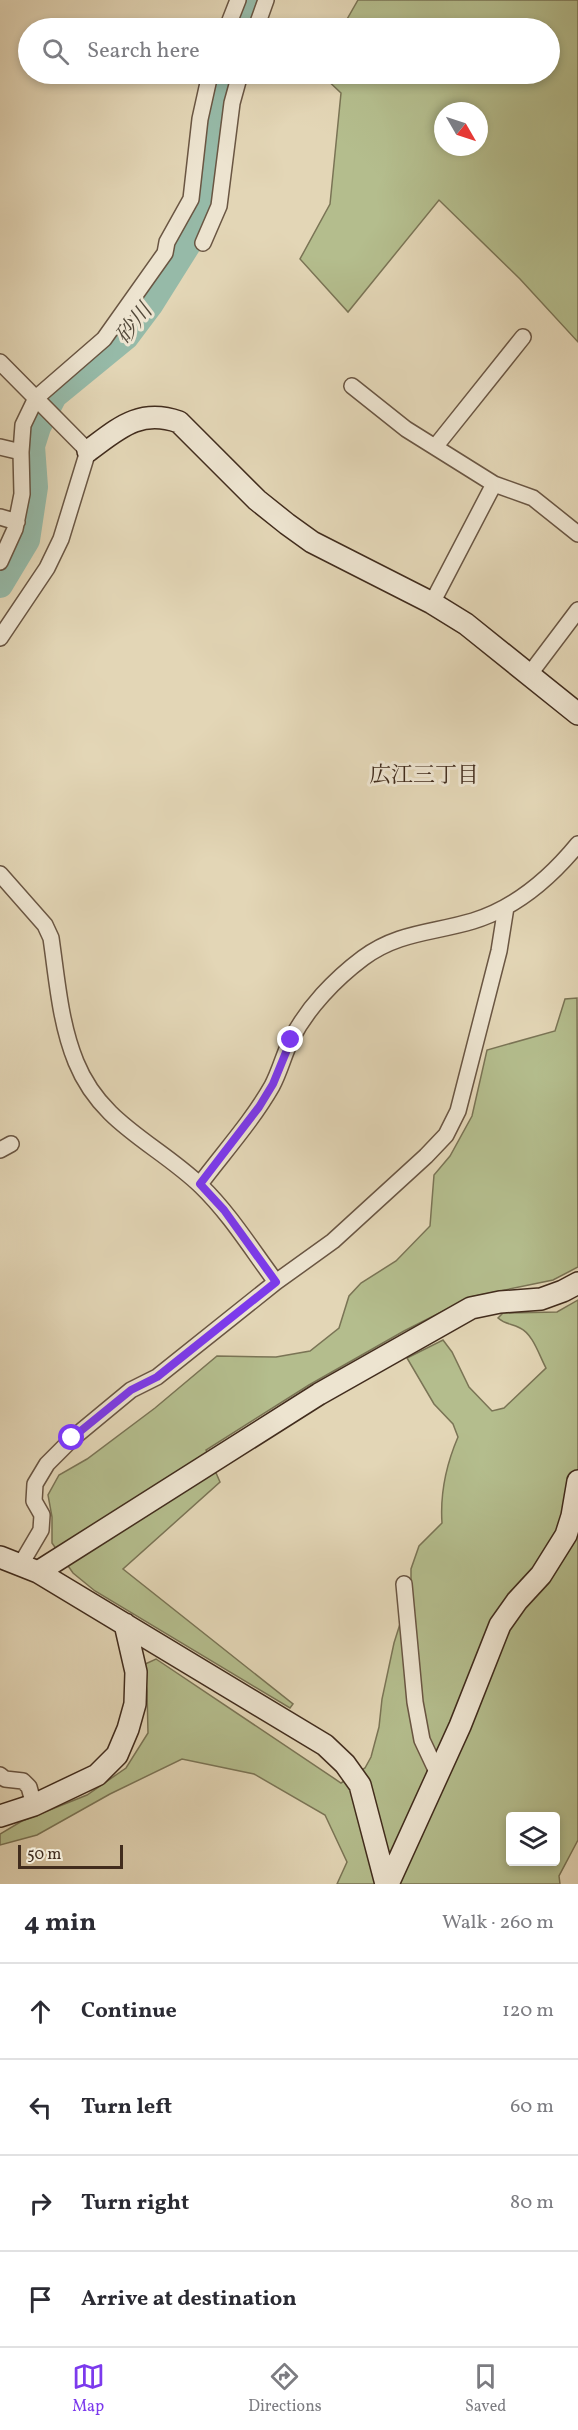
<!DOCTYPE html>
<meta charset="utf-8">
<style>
:root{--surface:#fff;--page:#f2f2f3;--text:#2b2b33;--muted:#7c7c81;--line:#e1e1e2;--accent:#7c3aed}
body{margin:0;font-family:Vollkorn,"Noto Serif JP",serif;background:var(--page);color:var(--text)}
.controls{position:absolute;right:18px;bottom:18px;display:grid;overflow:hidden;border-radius:6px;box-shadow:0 3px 9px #0003}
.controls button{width:54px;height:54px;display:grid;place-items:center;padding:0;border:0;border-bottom:2px solid var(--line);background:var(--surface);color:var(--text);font:30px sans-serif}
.compass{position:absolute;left:434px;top:102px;width:54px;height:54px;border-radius:50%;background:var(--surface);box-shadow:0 3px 9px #0003;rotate:129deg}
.scale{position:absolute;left:18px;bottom:15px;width:105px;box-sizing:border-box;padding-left:6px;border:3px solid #412c1d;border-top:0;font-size:16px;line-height:21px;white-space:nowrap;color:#412c1d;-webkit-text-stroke:4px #ede4d0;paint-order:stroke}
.stop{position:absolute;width:18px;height:18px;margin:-14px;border:4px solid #7c3aed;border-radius:50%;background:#fff}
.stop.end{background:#7c3aed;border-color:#fff;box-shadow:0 2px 6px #0008}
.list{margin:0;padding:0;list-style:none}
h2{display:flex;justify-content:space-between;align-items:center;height:78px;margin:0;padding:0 24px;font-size:26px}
h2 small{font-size:20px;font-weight:400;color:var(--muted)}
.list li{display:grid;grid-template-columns:39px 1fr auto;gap:18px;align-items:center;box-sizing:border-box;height:96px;padding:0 24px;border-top:2px solid var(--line)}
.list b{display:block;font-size:22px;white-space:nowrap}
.list em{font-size:20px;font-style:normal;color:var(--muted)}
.icon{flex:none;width:33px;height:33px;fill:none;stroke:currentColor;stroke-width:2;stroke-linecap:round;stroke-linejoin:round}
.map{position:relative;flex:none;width:578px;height:1884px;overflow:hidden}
.search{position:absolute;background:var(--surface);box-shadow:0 3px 9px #0003;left:18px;right:18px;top:18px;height:66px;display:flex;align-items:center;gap:15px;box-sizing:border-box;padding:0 21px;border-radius:33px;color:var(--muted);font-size:22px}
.sheet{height:462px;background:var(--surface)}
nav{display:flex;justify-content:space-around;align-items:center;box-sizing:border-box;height:84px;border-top:2px solid var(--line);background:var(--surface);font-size:16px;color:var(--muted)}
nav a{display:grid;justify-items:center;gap:3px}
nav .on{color:var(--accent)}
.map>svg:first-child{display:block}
</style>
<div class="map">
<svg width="578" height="1884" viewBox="0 0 578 1884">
<rect width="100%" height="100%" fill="#e3d6b6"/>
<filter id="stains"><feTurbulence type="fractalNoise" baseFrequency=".00333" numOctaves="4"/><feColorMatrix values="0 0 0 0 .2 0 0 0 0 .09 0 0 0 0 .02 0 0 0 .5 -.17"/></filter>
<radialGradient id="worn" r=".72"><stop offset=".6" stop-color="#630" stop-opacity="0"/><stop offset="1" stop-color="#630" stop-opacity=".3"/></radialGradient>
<!-- green -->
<path fill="#b4bd8d" stroke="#7a7455" stroke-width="1.5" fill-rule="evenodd" d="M358,0H578V342L520,279L439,200L348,312L300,259L330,204L341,93L321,74H550V28H342ZM443,111H479V147H443Z
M577,998L578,1267L553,1280L471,1297L404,1331L309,1385L206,1450L220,1482L123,1569L293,1704L290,1708L95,1591L73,1573L52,1543V1517L48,1495L59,1475L87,1459L155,1408L217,1356L276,1357L310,1351L339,1328L349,1296L361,1283L396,1261L430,1226L434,1175L450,1156L472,1116L487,1050L555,1031L565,999Z
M578,1300V1840L559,1876L560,1884H337L347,1862L325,1815L254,1774L182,1759L110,1794L37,1835L0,1845V1834L22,1821L87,1795L126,1768L148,1733L147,1691L143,1665L156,1659L341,1783L365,1768L371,1757L379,1727L382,1699L394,1643L411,1589V1569L419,1546L442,1523C440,1493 446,1465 458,1437L453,1424L434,1404L407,1358L443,1340L452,1352L469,1387L492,1411L504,1408L546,1368C539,1355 533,1334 520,1328C511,1323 506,1325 498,1318L503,1313L557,1312ZM510,1816H556V1862H510Z"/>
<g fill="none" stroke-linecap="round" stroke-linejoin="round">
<!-- river -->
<path stroke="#96baa8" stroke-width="26" d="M242,28L252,0
M0,585L27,540L35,487L32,446L38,427L54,396L126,337L150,305L199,227L210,202L213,151L228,74"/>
<!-- street casing -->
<g stroke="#6a5643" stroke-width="18">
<path id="street" d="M227,28L238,0
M256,28L266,0
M203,243L219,206L232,103L240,74
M0,362L88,451L61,539L47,568L0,638
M352,386L406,429L494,484L533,498L578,534
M0,447L21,452
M435,447L523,337
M0,517L17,522
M0,562L15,529L22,494L21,452L23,425L36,398L104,339L165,253L167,242L191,199L200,119L210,74
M432,603L494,484
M529,675L578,610
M0,874L45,925L51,938C57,979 60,1023 76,1062C101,1124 156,1143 201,1186C230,1214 252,1250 276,1282
M0,1150L11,1144
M200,1184C224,1152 252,1121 272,1086C280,1071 284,1054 291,1040C307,1008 335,979 363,958C398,932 433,933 473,921C515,908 551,877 578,844
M21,1564L41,1530L42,1515L34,1501L35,1484L47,1464L73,1438L131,1390L157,1377L276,1282L333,1241L426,1156L446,1135L458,1111L499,951L506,907
M404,1584L415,1702L422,1740L438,1774
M0,1775L5,1779L23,1781L29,1787L34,1805"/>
</g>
<!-- secondary casing -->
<g stroke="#412c1d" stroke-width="24">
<path id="secondary" d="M88,451C118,429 139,408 179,422L257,500L287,524L312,542L432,603L466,624L578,714
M0,1557L38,1572L325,1745L345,1764L360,1785L386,1884
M38,1572L319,1394L471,1308L500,1302L541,1299L563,1291L578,1283
M0,1816L34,1805L97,1775L117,1755L128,1729L135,1704L136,1672L125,1624
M388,1884L460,1726L500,1625L517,1601L541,1575L566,1535L572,1516L578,1481"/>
</g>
<!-- street -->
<use href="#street" stroke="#ede4d0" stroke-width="15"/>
<!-- secondary -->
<use href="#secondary" stroke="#ede4d0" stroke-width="21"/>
</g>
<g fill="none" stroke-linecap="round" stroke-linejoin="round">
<!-- route -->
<path stroke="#7c3aed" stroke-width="8" d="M72,1438L131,1390L157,1377L276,1282L224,1210L200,1184L259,1107L273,1084L291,1040"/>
</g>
<g text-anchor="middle" stroke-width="6" stroke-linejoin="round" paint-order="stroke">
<!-- water labels -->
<g font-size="22" font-style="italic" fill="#524839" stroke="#ede4d0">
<text transform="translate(133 323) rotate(-52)" y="8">砂川</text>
</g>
<!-- neighbourhood labels -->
<g font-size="22" fill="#412c1d" stroke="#ede4d0">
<text x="424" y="782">広江三丁目</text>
</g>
</g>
<rect width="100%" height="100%" filter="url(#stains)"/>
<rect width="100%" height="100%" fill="url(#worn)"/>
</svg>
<div class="controls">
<button><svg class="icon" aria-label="layers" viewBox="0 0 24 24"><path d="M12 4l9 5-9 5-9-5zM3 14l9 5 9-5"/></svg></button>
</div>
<svg class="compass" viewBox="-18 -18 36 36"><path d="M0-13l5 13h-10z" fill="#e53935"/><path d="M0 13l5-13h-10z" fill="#7c7c81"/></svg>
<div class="scale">50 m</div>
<div class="stop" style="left:72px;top:1438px"></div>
<div class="stop end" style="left:291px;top:1040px"></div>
<div class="search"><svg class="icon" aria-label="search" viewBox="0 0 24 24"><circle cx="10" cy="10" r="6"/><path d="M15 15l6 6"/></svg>Search here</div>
</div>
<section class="sheet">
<h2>4 min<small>Walk · 260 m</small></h2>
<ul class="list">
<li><svg class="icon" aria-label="ahead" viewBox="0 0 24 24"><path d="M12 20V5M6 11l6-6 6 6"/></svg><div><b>Continue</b></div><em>120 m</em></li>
<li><svg class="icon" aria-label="left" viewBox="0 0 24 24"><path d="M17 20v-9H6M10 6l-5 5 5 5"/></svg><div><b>Turn left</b></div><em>60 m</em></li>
<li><svg class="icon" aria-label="right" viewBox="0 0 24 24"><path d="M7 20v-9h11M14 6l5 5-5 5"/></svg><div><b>Turn right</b></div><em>80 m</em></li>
<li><svg class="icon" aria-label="arrive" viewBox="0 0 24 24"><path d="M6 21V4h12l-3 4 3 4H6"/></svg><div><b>Arrive at destination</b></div></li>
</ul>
</section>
<nav>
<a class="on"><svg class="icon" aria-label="map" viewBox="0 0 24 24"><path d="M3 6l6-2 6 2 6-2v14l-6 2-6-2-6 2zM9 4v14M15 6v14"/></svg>Map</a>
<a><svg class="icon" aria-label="directions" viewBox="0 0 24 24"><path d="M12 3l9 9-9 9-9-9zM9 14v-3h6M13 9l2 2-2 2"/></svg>Directions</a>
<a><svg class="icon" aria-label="saved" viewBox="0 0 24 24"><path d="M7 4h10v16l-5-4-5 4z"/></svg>Saved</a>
</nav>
